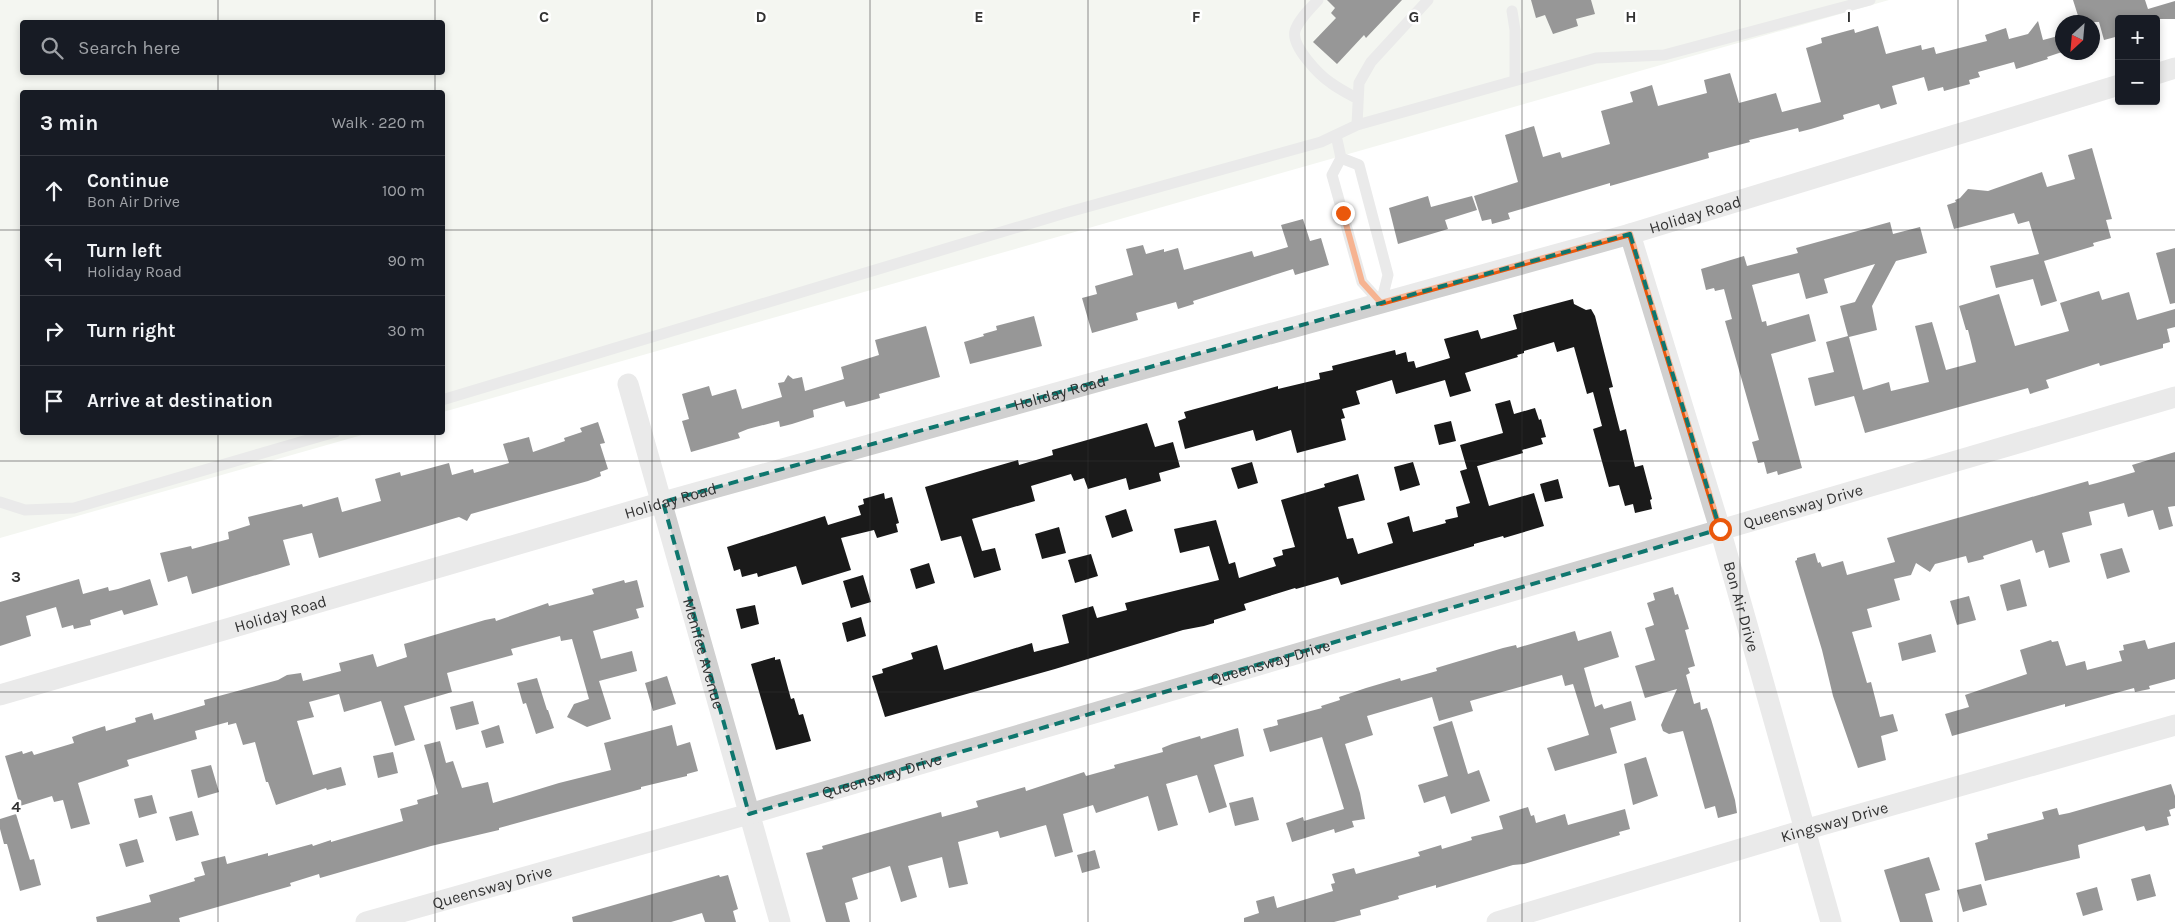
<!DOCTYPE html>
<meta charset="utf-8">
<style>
:root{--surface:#171b24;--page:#20242c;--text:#f1f3f6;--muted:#9ea1a6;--line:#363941}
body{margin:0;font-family:Karla,sans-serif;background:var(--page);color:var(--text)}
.controls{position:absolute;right:15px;top:15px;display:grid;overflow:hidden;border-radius:5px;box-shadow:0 2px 8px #0003}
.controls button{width:45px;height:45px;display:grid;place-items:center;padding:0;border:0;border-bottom:1px solid var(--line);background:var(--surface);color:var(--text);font:25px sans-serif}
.compass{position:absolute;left:2055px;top:15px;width:45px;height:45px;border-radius:50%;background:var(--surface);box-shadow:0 2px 8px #0003;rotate:206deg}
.stop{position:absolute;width:15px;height:15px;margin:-11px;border:4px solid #ea580c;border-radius:50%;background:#fff}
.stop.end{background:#ea580c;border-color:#fff;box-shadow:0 1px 5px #0008}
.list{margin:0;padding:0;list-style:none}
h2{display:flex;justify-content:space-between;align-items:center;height:65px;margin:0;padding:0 20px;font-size:21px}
h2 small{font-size:16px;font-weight:400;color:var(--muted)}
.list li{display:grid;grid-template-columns:32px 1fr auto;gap:15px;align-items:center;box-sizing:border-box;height:70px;padding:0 20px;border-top:1px solid var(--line)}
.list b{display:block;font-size:19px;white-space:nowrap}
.list p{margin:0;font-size:16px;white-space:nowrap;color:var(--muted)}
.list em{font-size:16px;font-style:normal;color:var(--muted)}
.icon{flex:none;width:28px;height:28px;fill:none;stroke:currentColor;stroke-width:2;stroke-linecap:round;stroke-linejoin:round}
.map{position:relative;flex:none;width:2175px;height:922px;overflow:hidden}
.search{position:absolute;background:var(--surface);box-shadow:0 2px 8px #0003;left:20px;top:20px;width:425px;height:55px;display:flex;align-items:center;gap:12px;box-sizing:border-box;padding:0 18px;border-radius:5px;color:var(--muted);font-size:19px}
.panel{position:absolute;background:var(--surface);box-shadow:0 2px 8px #0003;left:20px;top:90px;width:425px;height:345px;border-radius:5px}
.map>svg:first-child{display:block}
</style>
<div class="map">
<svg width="2175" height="922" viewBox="0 0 2175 922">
<rect width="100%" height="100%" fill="#fff"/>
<!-- green -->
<path fill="#e6ecdf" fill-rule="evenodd" d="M0,0H1889L443,412L442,92H22V432L369,433L0,538ZM22,22H442V72H22Z"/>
<!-- building -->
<path fill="#1a1a1a" d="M1327,0H1402L1366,38L1364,35L1337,64L1313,42L1336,18L1331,13L1335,8Z
M1531,0H1591L1595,14L1576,19L1578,26L1553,34L1545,15L1536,18Z
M2073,0H2145L2148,9L2175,1V19H2119V36L2104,40L2099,22H2080Z
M2038,21L2043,40L2062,35V52L2047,57L2048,59L2016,69L2014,62L1978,72L1980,77L1969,80L1970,84L1944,91L1943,87L1928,91L1924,77L1892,86L1897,104L1881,109L1879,104L1843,115L1844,119L1811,129L1799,132L1798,128L1749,140L1750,142L1708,153L1709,158L1610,186V183L1508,213L1510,219L1492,224L1491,219L1482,221L1474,196L1518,182L1505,135L1534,126L1543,157L1560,152L1562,158L1610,144L1601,111L1633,102L1630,92L1652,85L1658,106L1707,93L1704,80L1730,73L1739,103L1776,93L1782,112L1821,102L1806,48L1822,43L1821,38L1854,29L1855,33L1878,26L1886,54L1921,45L1922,50L1934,47L1936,54L1987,41L1985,35L2006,28L2009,39L2028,34Z
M2092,148L2112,219L2106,220L2111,238L2093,243L2094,246L2044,261L2057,301L2041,306L2033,279L1996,288L1990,266L2039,254L2029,221L2018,224L2014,213L1954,229L1947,205L1956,202L1955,200L1960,198L1968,189L1988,191L2042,172L2047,187L2075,179L2068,155Z
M1428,196L1431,207L1472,196L1477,210L1445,220L1448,229L1398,244L1389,208Z
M1303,219L1310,241L1321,238L1329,265L1295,275L1293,269L1193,301L1194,304L1178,309L1176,302L1136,313L1138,320L1092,333L1082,298L1097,294L1095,286L1133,275L1126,249L1143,245L1146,254L1164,249V252L1178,248L1184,270L1252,251L1254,257L1288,247L1281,225Z
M1890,222L1893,234L1920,227L1927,253L1896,261L1872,306L1877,330L1849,337L1863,390L1889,382L1891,391L1929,382L1915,326L1932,322L1946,370L1976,362L1968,330H1966L1959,306L1999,294L2015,346L2069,331L2060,303L2099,291L2102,300L2129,292L2137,320L2175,309V327L2167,329L2170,342L2163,344V348L2100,366L2099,363L2046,380L2049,388L2030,394L2028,388L1865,433L1854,396L1815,406L1808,378L1834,372L1826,342L1848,336L1840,306L1855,302L1875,264L1824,279L1828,293L1806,299L1799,273L1752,285L1762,322L1766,321L1767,326L1809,314L1816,341L1771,354L1802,468L1778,475L1777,471L1767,474L1764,462L1758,463L1752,442L1759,440L1725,321L1732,319L1724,289L1715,291L1714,288L1706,290L1701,269L1744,256L1747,266L1798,253L1796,248Z
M2175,248V303L2170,304L2156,253Z
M1573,299L1574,304L1586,310L1591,309L1595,316L1613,387L1609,388L1620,431L1626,429L1635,467L1643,465L1652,499L1650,500L1652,509L1635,513L1633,504L1625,506L1619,485L1609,487L1593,429L1602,426L1593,392L1587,394L1574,347L1557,352L1554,342L1524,351V353L1517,355L1518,357L1465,373L1471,391L1450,397L1445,380L1396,394L1392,380L1356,391L1360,404L1342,409L1345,418L1341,419L1346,440L1297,453L1291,430L1256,441L1253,430L1185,449L1178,421L1186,418L1184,412L1278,386V389L1320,379L1319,373L1333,370L1332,366L1395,350L1396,355L1406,352L1408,362L1414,361L1416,368L1450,358L1444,339L1478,330L1481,339L1517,329L1513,315Z
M1034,316L1042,346L970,364L964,342L984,336L983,334L997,330L996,326Z
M926,326L940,377L879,394L880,398L855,405L846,407L844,401L813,410L814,417L792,424L780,427L779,421L748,429L738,433L740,438L691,452L682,421L689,419L682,394L709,386L712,396L736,389L742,409L782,397L778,383L784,382L788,375L793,379L802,377L805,391L844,379L841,367L879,355L875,340Z
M1510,400L1514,414L1535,408L1539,420L1541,419L1546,437L1541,438L1543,444L1522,450L1523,453L1467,469L1460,445L1503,433L1495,404Z
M1451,421L1456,441L1439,445L1434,425Z
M598,422L605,443L600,444L608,469L600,472L601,476L588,481L471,514L467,521L459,517L319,558L312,533L283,540L290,565L192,594L187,576L168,582L160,553L191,546L192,549L229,539L228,532L250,525L248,517L302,504L303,507L338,497L342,512L381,501L375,479L400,472L401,476L449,463L452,475L473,469L474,473L509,463L503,444L529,437L533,452L565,441L564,438L582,432L580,428Z
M1147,423L1155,447L1173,442L1180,467L1159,473L1161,481L1129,490L1126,478L1088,489L1084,478L1074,481L1071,474L1031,486L1035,501L972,519L982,551L995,548L1001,570L974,578L961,536L941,541L925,487L1018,460L1019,465L1053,455L1052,450Z
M2175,452V506L2168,507L2173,526L2159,530L2153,510L2128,517L2124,503L2089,512L2092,525L2062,533L2070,562L2049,568L2044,550L2036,553L2032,540L1983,556L1984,559L1968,563L1966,556L1935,564L1930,572L1916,563L1911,575L1894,579L1900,600L1867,609L1872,627L1852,632L1867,683L1871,682L1880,717L1893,714L1898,731L1881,736L1886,760L1858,768L1833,696L1822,650L1795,561L1797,560V558L1815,553L1818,563L1820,562L1822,567L1843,561L1847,575L1895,562L1887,538L2088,481L2089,485L2097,483L2135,472L2132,465Z
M1252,462L1258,483L1238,489L1231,468Z
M1413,462L1420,485L1400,491L1394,467Z
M1477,466L1489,506L1534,493L1544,526L1504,538L1503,536L1474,544V546L1341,585L1338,577L1296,589L1295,588L1244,604L1246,610L1214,620V623L1204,626L1183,630L1055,669L885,717L872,676L883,673L882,669L913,659L911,653L937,645L944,670L1032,643L1034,652L1069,643L1062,615L1093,606L1097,618L1127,610L1125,603L1219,580L1209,546L1180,553L1174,529L1216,520L1229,564L1235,562L1239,578L1276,566L1273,558L1283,555L1282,550L1295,547L1281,500L1325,487L1324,484L1358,474L1365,500L1338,507L1347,539L1353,538L1358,554L1393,543L1387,523L1409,516L1413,532L1446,523L1445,520L1458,517L1456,507L1470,503L1460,471Z
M1558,479L1563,498L1545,502L1540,484Z
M884,493L885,499L892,497L899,523L896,524L898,532L877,538L874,530L841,538L851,570L802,585L796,566L758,577L757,573L742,577L740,569L734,571L727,547L825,516L828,525L861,515L858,506L864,504L863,499Z
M1126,509L1133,531L1112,538L1105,516Z
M1059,527L1066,553L1042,559L1035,534Z
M2122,548L2130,572L2107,579L2100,554Z
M1091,554L1098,576L1075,583L1068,560Z
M929,563L935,583L916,589L910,569Z
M863,575L871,602L851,608L843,581Z
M79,579L83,594L108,587L109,591L118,589L150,579L158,605L124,615L122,610L90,620L91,625L74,629L73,625L62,628L56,607L26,616L31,636L0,646V602Z
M2020,579L2027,606L2007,611L2000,585Z
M624,580L625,583L637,580L644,607L636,609L639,618L593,631L601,659L632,651L637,671L599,681L611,719L587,727L567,717L574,704L589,699L572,639L561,641L560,636L511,649L513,655L447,673L452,692L404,706L415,740L395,746L381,701L344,712L339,694L309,702L314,717L297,721L313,775L341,767L346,785L327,790L326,788L276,805L268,782H266L255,742L243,745L236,723L228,725V722L195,731L197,739L127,760L129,766L78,783L90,824L71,829L63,800L54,802L52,796L20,806L5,756L22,751L23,754L32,751L34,755L74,743L72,737L83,733L105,726L106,731L136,722L135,718L152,713L154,720L205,705L204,700L278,680L287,675L301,673L303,681L341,671L339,663L373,654L377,667L407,657L404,644L485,620L495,618L496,621L548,603L549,606L594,594L592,589Z
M1673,587L1675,595L1678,594L1689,629L1685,630L1695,666L1688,668L1690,673L1686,675L1694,704L1700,702L1701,710L1707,708L1711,719L1735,800L1737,813L1718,818L1715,806L1705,809L1683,731L1669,734L1663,731L1661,725L1677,689L1645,698L1635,666L1655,660L1645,628L1654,625L1647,603L1655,600L1653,593Z
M1969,596L1976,620L1957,625L1950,601Z
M755,605L759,624L741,629L736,609Z
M861,617L866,636L847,642L842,623Z
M1575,631L1578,641L1611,631L1619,657L1584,668L1595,707L1602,704L1604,709L1631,701L1636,720L1610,728L1617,753L1555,771L1547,748L1589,735L1573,684L1565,686L1562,675L1470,701L1473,711L1439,721L1432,697L1367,716L1373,735L1345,744L1360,793L1365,819L1352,821L1354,827L1335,833L1334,829L1292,842L1286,823L1303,817L1304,821L1344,809L1322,737L1270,752L1263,729L1278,725L1277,720L1322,708L1321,706L1340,700L1339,697L1366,688L1400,678L1401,681L1437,671L1436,668L1503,648L1516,645L1517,648Z
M1931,634L1936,652L1902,661L1898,643Z
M2051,640L2052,642L2058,641L2066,666L2085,661L2087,670L2122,661L2119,651L2124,650L2123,645L2145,640L2148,649L2175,642V679L2149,686L2150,689L2135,692L2134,688L2065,707V704L1952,736L1945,714L1969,707L1965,695L2027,674L2020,650Z
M775,657V660L780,659L791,699L794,698L799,715L803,714L811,741L776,750L751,664Z
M667,676L676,704L653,711L645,683Z
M537,678L547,710H548L554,728L536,734L526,703L523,704L517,683Z
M473,701L479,724L456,730L450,707Z
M1452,721L1468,774L1479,770L1490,801L1451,814L1445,796L1424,803L1418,785L1448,776L1433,727Z
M499,725L504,743L486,748L481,731Z
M672,725L677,746L690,742L698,771L687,774V776L641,787V789L499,828V830L431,846L320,878L319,874L290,883L291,886L179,918L180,922H97L96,917L151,902L149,895L195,881L194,878L205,875L201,862L225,856L227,864L268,853V856L312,844L313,846L331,840V842L403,821L400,809L418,804L417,800L438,794L424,745L440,741L446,763L453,761L462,788L488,782L493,803L559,783L611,770L604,743Z
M1238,728L1244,756L1214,765L1227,807L1209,813L1197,775L1166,784L1178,825L1158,831L1148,796L1096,813L1093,805L1063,814L1073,852L1055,857L1046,825L1000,838L998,831L958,842L968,884L949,888L942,857L908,866L917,897L901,902L890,866L852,878L858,899L845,903L850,922H826L806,853L823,849L822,846L941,812L942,817L978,807L976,801L1025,787L1026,791L1084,772L1086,776L1115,768L1114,765L1163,752L1162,748L1172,744L1200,736L1201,739Z
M393,752L398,773L378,778L373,756Z
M1646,757L1658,796L1633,805L1624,764Z
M211,765L219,792L198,798L191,770Z
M2171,784L2175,796V808L2169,810L2171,816L2167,817L2169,825L2146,831L2144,826L2078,845L2080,858L1985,881L1975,843L1988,839L1987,834L2044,819L2042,812L2057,808L2059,815L2069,813Z
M152,795L157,813L139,818L134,799Z
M1253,797L1259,820L1235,826L1229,803Z
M1528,807L1531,816L1534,815L1536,823L1565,814L1568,825L1625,809L1630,829L1619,832L1620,835L1524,864L1513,865L1436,888V885L1398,896L1399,899L1360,910L1361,915L1334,922H1244V918L1259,913L1256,901L1274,896L1277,908L1333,891L1331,884L1335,883L1332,874L1354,868L1356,874L1420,856L1418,852L1441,845L1442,849L1472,840L1471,837L1503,829L1499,816Z
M192,811L199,835L176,841L169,817Z
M16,814L30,860L34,859L41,885L20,891L7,844H4L0,829V819Z
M137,839L144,862L126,867L119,844Z
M1095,850L1100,868L1082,873L1077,855Z
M1929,857L1940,890L1925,894L1933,922H1900L1884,870Z
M2150,874L2156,896L2137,901L2131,879Z
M719,875L720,877L728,875L738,909L733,911L736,922H705L702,913L671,922H573L572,917Z
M1981,884L1987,905L1963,912L1957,890Z
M2097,887L2103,910L2083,916L2076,893Z"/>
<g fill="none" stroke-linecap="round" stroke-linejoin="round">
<!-- lane -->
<path stroke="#d0d0d0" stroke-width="11" d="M1318,0C1310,9 1298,20 1295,31C1291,46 1319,75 1331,83C1339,89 1349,94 1358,99
M1512,11L1515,30V80
M1357,125L1359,83L1371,62L1428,0
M1336,135L1341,158
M1341,158L1359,165L1388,275L1381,303L1362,282L1332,175Z
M442,400L1065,213L1321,142L1357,125L1596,58L1664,55L1870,0
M0,502L25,510L74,508L335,432"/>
<!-- street -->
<g stroke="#d0d0d0" stroke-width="21">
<path d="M2156,74L2175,68"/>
<path id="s1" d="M1630,234L1720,529L1831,922"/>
<path id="s2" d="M628,384L780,922"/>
<path id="s3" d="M0,695L663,502L1630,234L2119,85"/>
<path id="s4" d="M366,922L749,814L2175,397"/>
<path id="s5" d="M1497,922L1804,830L2175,725"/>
</g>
</g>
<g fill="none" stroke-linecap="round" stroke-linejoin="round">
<!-- route -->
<path stroke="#ea580c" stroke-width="6" d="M1343,213L1362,282L1381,303L1630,234L1720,529"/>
</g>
<!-- marked area -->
<path d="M0 0H2175V922H0ZM1630,234L1720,529L749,814L663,502Z" fill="#fff" fill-opacity=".55" fill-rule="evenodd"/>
<path fill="none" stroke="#0f766e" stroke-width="4" stroke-dasharray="10 6" stroke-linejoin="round" d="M1630,234L1720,529L749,814L663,502Z"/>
<!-- grid -->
<path fill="none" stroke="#333" stroke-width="1" stroke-opacity="0.55" d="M218,0V22M435,0V22M652,0V922M870,0V922M1088,0V922M1305,0V922M1522,0V922M1740,0V922M1958,0V922M218,72V92M435,72V92M0,230H22M442,230H2175M218,432V922M435,432V922M0,461H2175M0,692H2175"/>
<g text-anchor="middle" stroke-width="5" stroke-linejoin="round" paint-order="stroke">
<!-- street labels -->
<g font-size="16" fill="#333" stroke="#fff">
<text dy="6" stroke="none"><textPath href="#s3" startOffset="1762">Holiday Road</textPath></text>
<text dy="6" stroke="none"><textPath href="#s3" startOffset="1102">Holiday Road</textPath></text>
<text dy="6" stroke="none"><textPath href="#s3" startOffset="698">Holiday Road</textPath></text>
<text dy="6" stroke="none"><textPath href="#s4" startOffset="1496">Queensway Drive</textPath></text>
<text dy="6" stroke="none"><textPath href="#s1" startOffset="389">Bon Air Drive</textPath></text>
<text dy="6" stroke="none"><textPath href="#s3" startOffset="292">Holiday Road</textPath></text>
<text dy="6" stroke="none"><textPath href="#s2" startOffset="280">Menifee Avenue</textPath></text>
<text dy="6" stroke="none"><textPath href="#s4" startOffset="941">Queensway Drive</textPath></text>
<text dy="6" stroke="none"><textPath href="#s4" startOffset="536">Queensway Drive</textPath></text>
<text dy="6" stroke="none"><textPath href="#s5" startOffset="352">Kingsway Drive</textPath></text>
<text dy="6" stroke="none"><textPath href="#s4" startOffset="131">Queensway Drive</textPath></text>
</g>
</g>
<g font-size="16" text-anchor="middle" font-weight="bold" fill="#333" stroke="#fff" stroke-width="5" stroke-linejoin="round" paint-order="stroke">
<text x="544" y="22">C</text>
<text x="761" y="22">D</text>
<text x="979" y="22">E</text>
<text x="1196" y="22">F</text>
<text x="1414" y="22">G</text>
<text x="1631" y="22">H</text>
<text x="1849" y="22">I</text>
<text x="16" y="582">3</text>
<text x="16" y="812">4</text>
</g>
</svg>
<div class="controls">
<button>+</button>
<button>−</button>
</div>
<svg class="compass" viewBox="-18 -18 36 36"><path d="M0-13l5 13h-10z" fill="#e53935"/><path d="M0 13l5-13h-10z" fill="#9ea1a6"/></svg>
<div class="stop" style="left:1720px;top:529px"></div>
<div class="stop end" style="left:1343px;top:213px"></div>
<div class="search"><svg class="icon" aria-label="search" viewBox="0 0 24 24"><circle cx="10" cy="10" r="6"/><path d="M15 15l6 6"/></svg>Search here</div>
<section class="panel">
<h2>3 min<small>Walk · 220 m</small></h2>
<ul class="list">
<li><svg class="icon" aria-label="ahead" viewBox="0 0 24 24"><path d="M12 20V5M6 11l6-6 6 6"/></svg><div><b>Continue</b><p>Bon Air Drive</p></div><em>100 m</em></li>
<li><svg class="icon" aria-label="left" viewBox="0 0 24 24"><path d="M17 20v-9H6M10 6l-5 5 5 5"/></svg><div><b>Turn left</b><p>Holiday Road</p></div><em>90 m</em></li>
<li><svg class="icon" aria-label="right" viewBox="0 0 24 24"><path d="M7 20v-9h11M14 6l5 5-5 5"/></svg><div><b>Turn right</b></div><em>30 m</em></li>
<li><svg class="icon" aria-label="arrive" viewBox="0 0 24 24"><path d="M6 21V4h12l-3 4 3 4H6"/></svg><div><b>Arrive at destination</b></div></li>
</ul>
</section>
</div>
